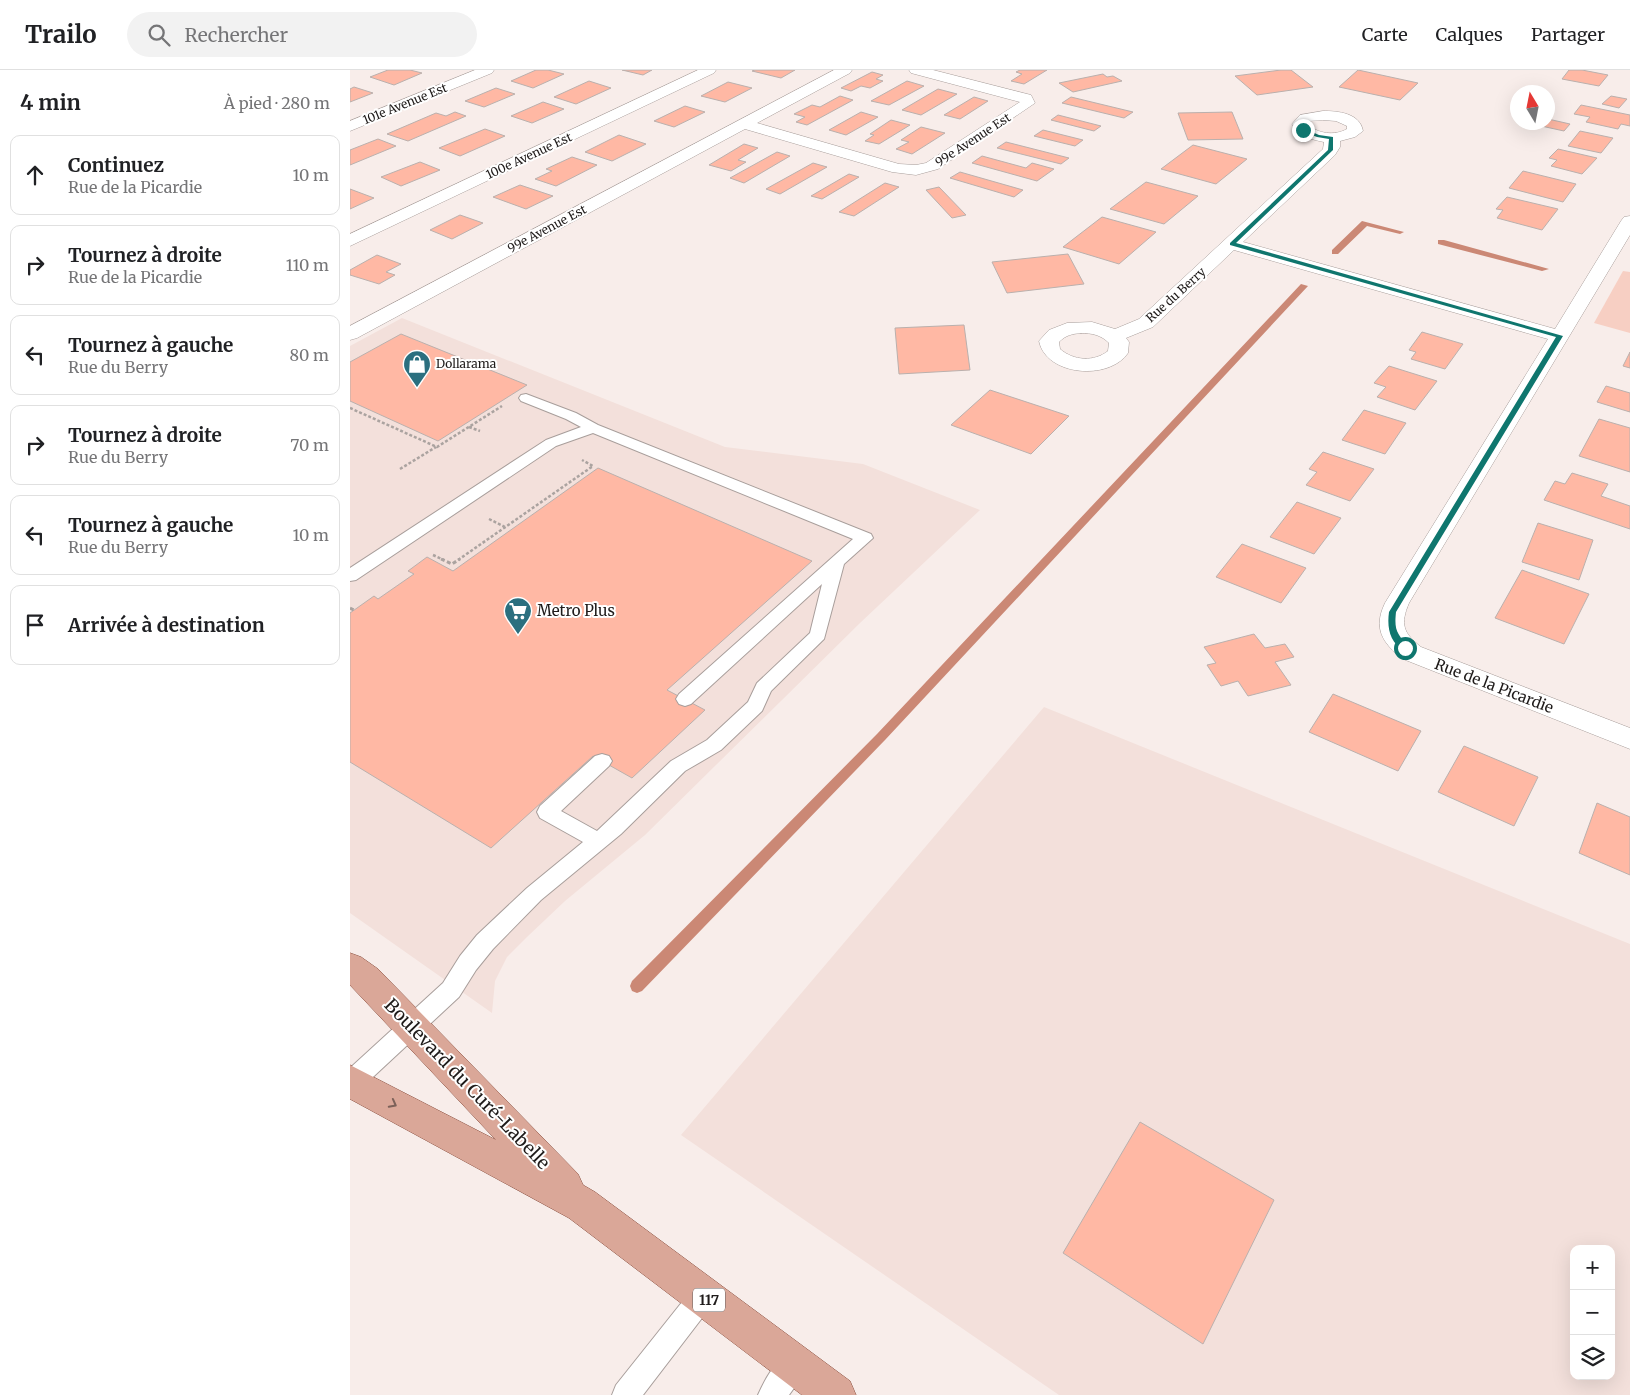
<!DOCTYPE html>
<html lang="fr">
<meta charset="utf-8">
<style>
:root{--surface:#fff;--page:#f2f2f2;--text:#202124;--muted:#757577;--line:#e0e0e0}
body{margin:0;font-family:Merriweather,serif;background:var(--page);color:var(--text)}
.controls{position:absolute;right:15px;bottom:15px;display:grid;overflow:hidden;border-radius:10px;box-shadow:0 5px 20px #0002}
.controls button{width:45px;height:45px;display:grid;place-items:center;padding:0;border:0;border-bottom:1px solid var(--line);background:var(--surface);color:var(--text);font:25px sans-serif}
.compass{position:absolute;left:1160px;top:15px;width:45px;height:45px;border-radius:50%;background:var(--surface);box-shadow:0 5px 20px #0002;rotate:350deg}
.stop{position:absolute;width:15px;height:15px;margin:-11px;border:4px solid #0f766e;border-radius:50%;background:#fff}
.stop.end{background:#0f766e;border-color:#fff;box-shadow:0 1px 5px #0008}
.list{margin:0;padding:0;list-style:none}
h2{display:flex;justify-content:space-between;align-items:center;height:65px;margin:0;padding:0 20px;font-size:21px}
h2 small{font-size:16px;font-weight:400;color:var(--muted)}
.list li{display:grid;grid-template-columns:32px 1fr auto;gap:15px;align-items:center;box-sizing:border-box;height:80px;margin:0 10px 10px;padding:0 10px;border:1px solid var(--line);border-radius:10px}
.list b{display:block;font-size:19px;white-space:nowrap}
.list p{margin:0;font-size:16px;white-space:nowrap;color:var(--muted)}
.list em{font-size:16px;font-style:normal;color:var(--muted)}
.icon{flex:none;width:28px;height:28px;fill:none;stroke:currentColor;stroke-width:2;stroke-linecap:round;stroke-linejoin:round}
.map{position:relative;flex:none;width:1280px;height:1325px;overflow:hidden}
header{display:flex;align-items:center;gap:30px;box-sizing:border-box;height:70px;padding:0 25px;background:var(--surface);border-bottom:1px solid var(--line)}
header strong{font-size:24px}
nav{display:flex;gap:28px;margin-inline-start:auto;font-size:18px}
.search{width:350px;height:45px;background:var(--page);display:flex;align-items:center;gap:12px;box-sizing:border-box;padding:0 18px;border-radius:28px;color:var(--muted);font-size:19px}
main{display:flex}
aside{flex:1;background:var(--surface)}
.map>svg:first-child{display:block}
</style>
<header>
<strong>Trailo</strong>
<div class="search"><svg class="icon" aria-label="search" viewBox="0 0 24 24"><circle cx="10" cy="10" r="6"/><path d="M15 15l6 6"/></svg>Rechercher</div>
<nav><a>Carte</a><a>Calques</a><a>Partager</a></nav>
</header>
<main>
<aside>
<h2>4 min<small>À pied · 280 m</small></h2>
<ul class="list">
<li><svg class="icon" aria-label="ahead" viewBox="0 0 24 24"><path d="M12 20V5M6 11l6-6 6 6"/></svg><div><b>Continuez</b><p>Rue de la Picardie</p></div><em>10 m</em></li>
<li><svg class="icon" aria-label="right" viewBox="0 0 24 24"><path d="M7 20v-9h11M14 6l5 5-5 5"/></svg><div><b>Tournez à droite</b><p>Rue de la Picardie</p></div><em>110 m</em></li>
<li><svg class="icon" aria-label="left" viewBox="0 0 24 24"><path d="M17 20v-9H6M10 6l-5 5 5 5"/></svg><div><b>Tournez à gauche</b><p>Rue du Berry</p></div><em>80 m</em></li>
<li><svg class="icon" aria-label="right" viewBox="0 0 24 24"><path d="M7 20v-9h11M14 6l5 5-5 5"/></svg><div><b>Tournez à droite</b><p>Rue du Berry</p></div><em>70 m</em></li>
<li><svg class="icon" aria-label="left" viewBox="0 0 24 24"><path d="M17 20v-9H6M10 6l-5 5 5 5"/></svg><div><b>Tournez à gauche</b><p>Rue du Berry</p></div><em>10 m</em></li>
<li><svg class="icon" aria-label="arrive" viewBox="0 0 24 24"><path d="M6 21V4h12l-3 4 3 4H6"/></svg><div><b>Arrivée à destination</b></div></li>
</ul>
</aside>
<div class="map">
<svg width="1280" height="1325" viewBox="0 0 1280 1325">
<rect width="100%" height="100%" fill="#f8edea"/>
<!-- built -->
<path fill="#f3e0db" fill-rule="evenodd" d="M52,248L375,377L513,394L630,440L510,553L295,765L215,831L177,867L157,887L145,911L142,943L0,843V276Z
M694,637L1280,874V1325H709L331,1065ZM1224,1179H1261V1306H1224Z"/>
<!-- green -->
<path fill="#f7cfc3" d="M1273,201L1280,202V263L1244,253Z"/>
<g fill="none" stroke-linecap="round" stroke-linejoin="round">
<!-- stream -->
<path fill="#cb8875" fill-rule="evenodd" d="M1012,151L1054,162L1050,164L1017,156L988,184H982V180Z
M1088,170H1094L1199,199L1192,201L1088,174Z
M951,214L958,216L535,670L292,921L287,923L282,921L280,916L282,911L527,664Z"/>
</g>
<!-- building -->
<path fill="#ffb8a4" stroke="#bab0ad" d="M38,0H60L72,3L44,15L20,7Z
M186,0H198L214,4L183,18L161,11Z
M272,0H302L293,5Z
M405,0H445L431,8L402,1Z
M670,0H697L674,14L661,11L672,4L666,2Z
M931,0H941L963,17L907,25L885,6Z
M1008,0L1068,13L1050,30L989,17Z
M1219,0H1232L1258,5L1249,16L1212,9Z
M522,2L533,5L526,9L533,11L520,18L511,16L501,21L491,18Z
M753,4L757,7L763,6L772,11L723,22L709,13Z
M239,11L261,18L226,34L204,27Z
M557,11L574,16L539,35L521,31Z
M378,12L402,18L375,32L351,26Z
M4,17L23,23L0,32V19Z
M146,18L165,24L134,37L115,31Z
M588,19L607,24L571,45L552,40Z
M490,26L503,30L457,55L446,52L455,47L444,44L462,35L470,37Z
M1261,26L1277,29L1269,38L1252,34Z
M624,27L638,31L610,49L594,45Z
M721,27L783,42L774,48L712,33Z
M193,32L214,39L182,53L161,46Z
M1231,35L1280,45V56L1271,54L1268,59L1236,52L1240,47L1224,44Z
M335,36L355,42L324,57L304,51Z
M105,42L116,46L58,71L37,64L86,43L96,46Z
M511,42L528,47L496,65L479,60Z
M882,42L893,69L838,70L828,43Z
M708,45L751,56L744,61L701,50Z
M1198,49L1220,54L1214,61L1173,52H1198Z
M541,50L560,55L529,74L515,71L524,65L520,64Z
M571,57L595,63L562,84L546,79L559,72L551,70Z
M135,59L155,66L110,86L89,78Z
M693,60L733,70L725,76L684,66Z
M1230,61L1263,68L1251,83L1218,76Z
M269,65L296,74L262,91L235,82Z
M28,69L46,76L0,95V80Z
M656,72L719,88L711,94L647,78Z
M394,74L408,78L388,90L396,92L381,101L359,95Z
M843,75L897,89L866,114L811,99Z
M1208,79L1247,88L1232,104L1201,96L1207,90L1199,88Z
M427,82L440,86L394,113L380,108Z
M632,86L676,98L682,93L704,99L687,111L622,93Z
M222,87L247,95L206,116L185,109L202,101L196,99Z
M70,92L90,100L51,116L31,107Z
M463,93L477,97L430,124L416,119Z
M1173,101L1226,114L1213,132L1159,118Z
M610,102L673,120L664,127L600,108Z
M499,104L509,107L472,129L461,126Z
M796,112L848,126L814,154L760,139Z
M535,113L549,117L504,146L489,142Z
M170,115L203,126L176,139L143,127Z
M589,117L616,145L602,148L576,120Z
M0,119L24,128L0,139Z
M1157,127L1208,139L1192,160L1147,148L1153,140L1146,139Z
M110,145L133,153L102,169L80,160Z
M752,147L806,162L769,194L713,177Z
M718,184L734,214L657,223L642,192Z
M27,185L51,194L36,202L45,205L29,214L0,205V200Z
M614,255L620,300L549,304L545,258Z
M1072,262L1113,274L1095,299L1061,289L1066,282L1059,280Z
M51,264L177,315L88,371L0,331V292Z
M1280,282V298L1273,296Z
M1039,296L1087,311L1065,340L1027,327L1036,317L1024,313Z
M1256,316L1280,323V342L1247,332Z
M640,320L719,346L681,384L601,355Z
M1014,340L1056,353L1035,384L992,370Z
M1249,349L1280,358V402L1229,386Z
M973,382L1024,399L1000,431L956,415L967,402L959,399Z
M248,398L462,491L317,620L355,640L282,708L243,686L141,778L0,692V543L24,526L28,529L64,504L58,501L77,487L103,501Z
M1222,403L1258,414L1251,426L1280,436V459L1194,430L1205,411L1215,414Z
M947,432L991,448L964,484L920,467Z
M1188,453L1243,470L1229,510L1172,492Z
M892,474L956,498L931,533L866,507Z
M1172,500L1239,524L1214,574L1145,548Z
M904,564L915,578L935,574L944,587L925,592L941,615L898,626L888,611L871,616L857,595L866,593L854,577Z
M983,624L1071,661L1048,701L959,662Z
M1114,676L1188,707L1164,756L1088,722Z
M1247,733L1280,747V805L1229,783Z
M790,1052L924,1130L853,1274L713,1183Z"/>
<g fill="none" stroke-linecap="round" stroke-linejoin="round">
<!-- lane casing -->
<g stroke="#a89e9b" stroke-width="2">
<path id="lane" d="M176,324L226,343L248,355L521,464L523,468L494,494L474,569L421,621L412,641L371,680L335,701L271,764L191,830L143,879L126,900L109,927L9,1020L1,1023L0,998L93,913L110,886L127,865L177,818L233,772L190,748L187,742L190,736L245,686L252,684L259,686L262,691L259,696L211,741L247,761L321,691L357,670L398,632L407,613L460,563L472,514L341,634L335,636L329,634L326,629L329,624L503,469L243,363L206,376L6,510L0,511V498L196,370L231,357L216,349L171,331L169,328L171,325Z
M353,1213L362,1217L366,1226L362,1235L293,1325H262L266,1315L344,1217Z
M444,1280L454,1284L458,1294L454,1304L439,1325H408C415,1309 427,1287 444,1280Z"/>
</g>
<!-- street casing -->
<g stroke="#a89e9b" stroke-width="1">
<path id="street" d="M125,0H144L142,3L0,61V51Z
M348,0H366L364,3L0,176V164Z
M484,0H502L500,3L407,53L549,94L566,95L576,93L670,32L561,3L559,0H583L681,25L685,33L588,99L566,105L542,102L395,59L7,268L0,270V256Z
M973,41C988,41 1010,43 1013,61L1005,67L990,71V77L985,85L893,172L1205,259L1271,151L1274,147L1280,146V165L1059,533C1050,554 1053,563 1071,577L1280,658V679L1053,589C1032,573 1023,558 1035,533L1198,269L884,180L803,257L776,268L779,272L778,283C759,311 696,306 689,271L699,260L717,253L742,252L765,259L789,249L973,79L974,72C960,69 950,67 942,54L950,45ZM973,50L986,51L997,56V59C985,66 967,64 958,54L960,51ZM731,263C742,263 751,265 759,273L758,281C744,292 724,291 710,279L709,272C716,265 722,264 731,263Z"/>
</g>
<!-- primary casing -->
<g stroke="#895040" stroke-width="1">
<path id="primary" d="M0,883L11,887L28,899L228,1104L233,1115L245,1122L500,1311L506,1325H452L219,1148L0,1029V995L146,1070L0,915Z"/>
</g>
<!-- path-far1 -->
<path stroke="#aba3a0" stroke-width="2.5" stroke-dasharray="3 2" stroke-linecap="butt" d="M0,338L87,377L152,336
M119,357L130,361
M50,399L86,377
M139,449L155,457
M83,485L94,490
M108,490L243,396L232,390"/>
<!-- path -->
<path stroke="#aba3a0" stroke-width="3" stroke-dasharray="4 2.5" stroke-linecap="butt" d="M91,489L102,494L110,489
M0,538L4,540"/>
<!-- lane -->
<use href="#lane" fill="#fff" fill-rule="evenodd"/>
<!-- street -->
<use href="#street" fill="#fff" fill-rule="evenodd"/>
<!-- primary -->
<use href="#primary" fill="#daa798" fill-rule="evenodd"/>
</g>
<!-- one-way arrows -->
<defs><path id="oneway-chevron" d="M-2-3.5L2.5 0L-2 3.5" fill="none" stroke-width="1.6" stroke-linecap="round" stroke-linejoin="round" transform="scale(1.25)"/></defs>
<use stroke="#7c6159" href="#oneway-chevron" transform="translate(43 1034) rotate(28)"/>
<!-- route -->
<path fill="#0f766e" d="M953,58L969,65L983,67V80L886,173L1213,266L1046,542C1044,561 1047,563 1059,578L1055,581C1039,573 1037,557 1039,542L1206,267L880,175V173L978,80L979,69L967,67L952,61Z"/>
<!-- icons -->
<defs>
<g id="shop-pin" transform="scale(1.4375)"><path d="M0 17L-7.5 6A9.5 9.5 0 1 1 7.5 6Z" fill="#2b6f7f" stroke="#fff"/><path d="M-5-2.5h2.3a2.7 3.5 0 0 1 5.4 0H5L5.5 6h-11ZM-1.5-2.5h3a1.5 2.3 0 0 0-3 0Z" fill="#fff"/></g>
<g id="supermarket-pin" transform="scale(1.4375)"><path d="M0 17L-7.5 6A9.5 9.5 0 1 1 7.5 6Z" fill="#2b6f7f" stroke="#fff"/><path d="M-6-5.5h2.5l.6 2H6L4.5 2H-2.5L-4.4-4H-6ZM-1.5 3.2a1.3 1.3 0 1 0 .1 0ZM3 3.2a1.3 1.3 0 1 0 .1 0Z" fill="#fff"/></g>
</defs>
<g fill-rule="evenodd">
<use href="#shop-pin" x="67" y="294"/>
<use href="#supermarket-pin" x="168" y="541"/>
</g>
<g text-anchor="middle" stroke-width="4" stroke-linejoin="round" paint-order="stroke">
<!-- far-street labels -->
<g font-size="12" fill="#1f1b1a" stroke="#fff">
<text transform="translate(55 34) rotate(-22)" y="4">101e Avenue Est</text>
<text transform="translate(623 70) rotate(-33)" y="4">99e Avenue Est</text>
<text transform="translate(179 86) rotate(-25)" y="4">100e Avenue Est</text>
<text transform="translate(197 159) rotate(-28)" y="4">99e Avenue Est</text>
<text transform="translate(826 225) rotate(-42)" y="4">Rue du Berry</text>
</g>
<!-- far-poi labels -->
<g font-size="12" fill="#1f1b1a" stroke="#fff" text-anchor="start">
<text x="86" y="298">Dollarama</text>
</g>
<!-- shield labels -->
<rect fill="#fff" stroke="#625f5f" stroke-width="1" x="343" y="1218.5" width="32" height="23" rx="4"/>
<g font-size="14" font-weight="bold" fill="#1f1b1a">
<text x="359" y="1235">117</text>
</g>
<!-- poi labels -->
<g font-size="15" fill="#1f1b1a" stroke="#fff" text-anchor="start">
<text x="187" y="546">Metro Plus</text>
</g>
<!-- street labels -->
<g font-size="15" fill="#1f1b1a" stroke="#fff">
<text transform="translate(1144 616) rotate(21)" y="5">Rue de la Picardie</text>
</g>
<!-- near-street labels -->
<g font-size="18" fill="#1f1b1a" stroke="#fff">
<text transform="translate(117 1014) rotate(46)" y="6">Boulevard du Curé-Labelle</text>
</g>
</g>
</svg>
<div class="controls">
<button>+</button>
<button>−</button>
<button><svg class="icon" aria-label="layers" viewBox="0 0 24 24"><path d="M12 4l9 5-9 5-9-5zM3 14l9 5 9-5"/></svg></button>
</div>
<svg class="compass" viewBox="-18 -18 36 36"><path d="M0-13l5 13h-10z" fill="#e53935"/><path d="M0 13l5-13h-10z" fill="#757577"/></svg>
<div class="stop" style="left:1055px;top:578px"></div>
<div class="stop end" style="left:953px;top:60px"></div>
</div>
</main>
